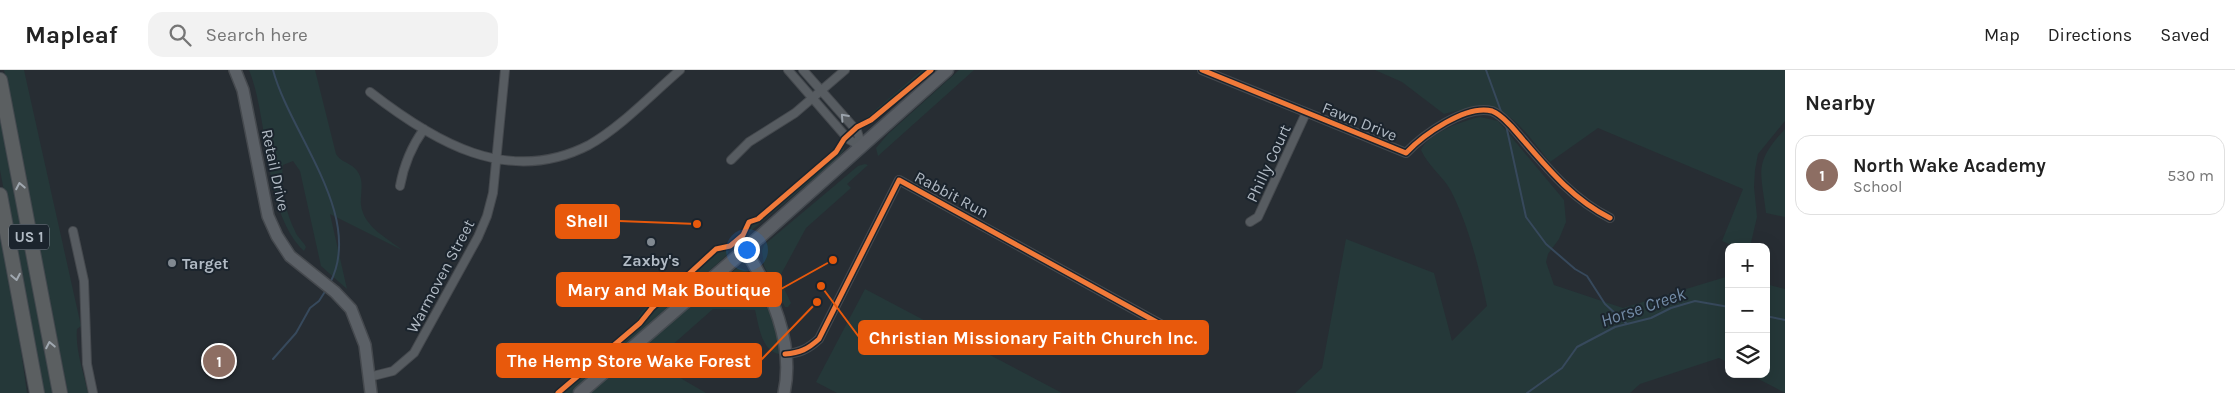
<!DOCTYPE html>
<meta charset="utf-8">
<style>
:root{--surface:#fff;--page:#f2f2f2;--text:#222;--muted:#767676;--line:#e0e0e0;--accent:#818991}
body{margin:0;font-family:Karla,sans-serif;background:var(--page);color:var(--text)}
.controls{position:absolute;right:15px;bottom:15px;display:grid;overflow:hidden;border-radius:10px;box-shadow:0 5px 20px #0002}
.controls button{width:45px;height:45px;display:grid;place-items:center;padding:0;border:0;border-bottom:1px solid var(--line);background:var(--surface);color:var(--text);font:25px sans-serif}
.you{position:absolute;left:746px;top:179px;width:18px;height:18px;margin:-12px;border:4px solid #fff;border-radius:50%;background:#1a73e8;box-shadow:0 0 0 8px #1a73e833}
.badge{display:grid;place-items:center;width:32px;height:32px;border-radius:50%;background:var(--accent);color:#fff;font-size:16px;font-weight:700}
.pin{position:absolute;translate:-50% -50%;border:2px solid #fff;box-shadow:0 1px 5px #0006}
.list{margin:0;padding:0;list-style:none}
h2{display:flex;justify-content:space-between;align-items:center;height:65px;margin:0;padding:0 20px;font-size:21px}
h2 small{font-size:16px;font-weight:400;color:var(--muted)}
.list li{display:grid;grid-template-columns:32px 1fr auto;gap:15px;align-items:center;box-sizing:border-box;height:80px;margin:0 10px 10px;padding:0 10px;border:1px solid var(--line);border-radius:15px}
.list b{display:block;font-size:19px;white-space:nowrap}
.list p{margin:0;font-size:16px;white-space:nowrap;color:var(--muted)}
.list em{font-size:16px;font-style:normal;color:var(--muted)}
.icon{flex:none;width:28px;height:28px;fill:none;stroke:currentColor;stroke-width:2;stroke-linecap:round;stroke-linejoin:round}
.map{position:relative;flex:none;width:1785px;height:323px;overflow:hidden}
header{display:flex;align-items:center;gap:30px;box-sizing:border-box;height:70px;padding:0 25px;background:var(--surface);border-bottom:1px solid var(--line)}
header strong{font-size:24px}
nav{display:flex;gap:28px;margin-inline-start:auto;font-size:18px}
.search{width:350px;height:45px;background:var(--page);display:flex;align-items:center;gap:12px;box-sizing:border-box;padding:0 18px;border-radius:15px;color:var(--muted);font-size:19px}
main{display:flex}
aside{flex:1;background:var(--surface)}
.map>svg:first-child{display:block}
</style>
<header>
<strong>Mapleaf</strong>
<div class="search"><svg class="icon" aria-label="search" viewBox="0 0 24 24"><circle cx="10" cy="10" r="6"/><path d="M15 15l6 6"/></svg>Search here</div>
<nav><a>Map</a><a>Directions</a><a>Saved</a></nav>
</header>
<main>
<div class="map">
<svg width="1785" height="323" viewBox="0 0 1785 323">
<rect width="100%" height="100%" fill="#272d33"/>
<!-- green -->
<path fill="#253839" d="M4,0H24L81,256L77,259C75,280 84,303 88,323H68Z
M249,0H315L336,84C341,93 354,93 359,104C364,113 360,125 361,135C364,157 386,167 402,180L330,144L347,219L321,196L300,101L293,91L283,95C280,117 285,140 295,161C297,167 303,171 306,177L304,181C263,142 270,52 249,0Z
M922,0H929C910,16 883,46 859,54Z
M959,0H974L878,86L876,78L888,64Z
M1375,0H1785V51L1758,84L1755,100L1754,117L1757,147L1750,177H1736L1722,171L1743,119L1598,58L1550,92C1513,48 1506,26 1444,44L1402,12Z
M0,29L55,323H42L0,100Z
M1480,47L1498,51L1564,130L1566,152L1559,169L1548,184L1546,192L1554,215L1623,238L1729,206V293L1719,288L1640,314L1630,323H1295L1322,298L1346,169L1434,203L1452,271L1487,236C1479,197 1469,157 1451,121C1443,106 1428,96 1421,80C1429,63 1462,51 1480,47Z
M1785,59V147L1766,143C1761,100 1753,94 1785,59Z
M842,72H845L844,80L836,90L746,165L749,153L758,151L834,85Z
M865,94L868,95L847,114L851,118L806,158L779,208L791,233L788,237H785L764,196L762,181L764,175L858,96Z
M0,151L12,217L27,323H0Z
M730,178L727,185L690,218L684,219L679,218L685,207L719,179Z
M737,198C760,195 783,265 779,284C761,280 759,256 755,240L713,239L653,292L706,323H589L650,270Z
M1766,214L1785,219V323L1749,304H1766Z
M865,219L1062,323H837L816,312Z
M672,223L673,228L671,234L583,314L572,323H559L631,260L642,241L648,236L650,238L646,245L649,246L654,238Z"/>
<g fill="none" stroke-linecap="round" stroke-linejoin="round">
<!-- stream -->
<path stroke="#37495c" stroke-width="2" d="M273,0C290,64 365,146 330,213
M1486,0L1502,44
M1506,55L1526,147L1546,174L1575,199L1587,206L1605,234L1627,254
M1766,246L1785,250
M273,289L296,263L310,238L319,231L326,220
M1527,323L1562,298L1577,277L1615,257L1651,248L1671,238L1695,231L1729,237"/>
<!-- street casing -->
<g stroke="#45494e" stroke-width="10">
<path id="street" d="M788,0L848,69L862,77
M803,0L857,61L862,77
M1202,0L1406,83C1423,65 1466,34 1492,41C1500,44 1505,50 1511,56C1541,90 1568,127 1610,148
M370,22C433,71 508,117 589,75C621,57 652,24 680,0
M731,90L749,72L795,43L845,0
M400,116C404,94 411,77 424,59
M1250,152L1258,147L1306,43
M73,161L84,211L87,294L93,323
M785,284C800,283 808,279 819,269L899,110L1182,266
M369,307L393,301L414,283L478,167L487,146L493,123L505,0"/>
</g>
<!-- secondary casing -->
<g stroke="#45494e" stroke-width="14">
<path id="secondary" d="M235,0L243,20L268,146L277,166L290,186L335,222L351,239L365,275L371,323
M745,180C771,220 795,274 784,323"/>
</g>
<!-- primary casing -->
<g stroke="#454a50" stroke-width="15">
<path id="primary" d="M580,323L745,180L947,0"/>
</g>
<!-- highway casing -->
<g stroke="#44494f" stroke-width="16">
<path id="highway" d="M0,10L60,323
M0,125L37,323"/>
</g>
<!-- street -->
<use href="#street" stroke="#575c61" stroke-width="8"/>
<!-- secondary -->
<use href="#secondary" stroke="#5b6066" stroke-width="11"/>
<!-- primary -->
<use href="#primary" stroke="#595d63" stroke-width="12"/>
<!-- highway -->
<use href="#highway" stroke="#5b5f61" stroke-width="14"/>
<!-- cycleway casing -->
<g stroke="#1b242d" stroke-width="8">
<path id="cycleway" d="M1202,0L1406,83C1423,65 1466,34 1492,41C1500,44 1505,50 1511,56C1541,90 1568,127 1610,148
M785,284C800,283 808,279 819,269L899,110L1182,266
M558,323L640,253L652,238L716,179L730,176L736,171L743,165L749,152L758,149L836,82L844,69L857,57L871,50L931,0"/>
</g>
<!-- cycleway -->
<use href="#cycleway" stroke="#f17a3a" stroke-width="5"/>
</g>
<!-- one-way arrows -->
<defs><path id="oneway-chevron" d="M-2-3.5L2.5 0L-2 3.5" fill="none" stroke-width="1.6" stroke-linecap="round" stroke-linejoin="round" transform="scale(1.25)"/></defs>
<use stroke="#9aa2ab" href="#oneway-chevron" transform="translate(844 47) rotate(-132)"/>
<g stroke="#a0a8b0">
<use href="#oneway-chevron" transform="translate(20 116) rotate(-101)"/>
<use href="#oneway-chevron" transform="translate(16 207) rotate(79)"/>
<use href="#oneway-chevron" transform="translate(50 275) rotate(-101)"/>
</g>
<!-- markers -->
<g fill="#818991" stroke="#1b242d" stroke-width="2">
<circle cx="651" cy="172" r="5"/>
<circle cx="172" cy="193" r="5"/>
</g>
<g text-anchor="middle" stroke-width="4" stroke-linejoin="round" paint-order="stroke">
<!-- shield labels -->
<rect fill="#1b242d" stroke="#848d97" stroke-width="1" x="9" y="154.5" width="40" height="25" rx="4"/>
<g font-size="15" font-weight="bold" fill="#b1bac4">
<text x="29" y="172">US 1</text>
</g>
<!-- street labels -->
<g font-size="16" fill="#b1bac4" stroke="#1b242d">
<text transform="translate(1360 51) rotate(22)" y="6">Fawn Drive</text>
<text transform="translate(1268 93) rotate(-65)" y="6">Philly Court</text>
<text transform="translate(276 100) rotate(78)" y="6">Retail Drive</text>
<text transform="translate(952 124) rotate(28)" y="6">Rabbit Run</text>
<text transform="translate(440 206) rotate(-62)" y="6">Warmoven Street</text>
</g>
<!-- poi labels -->
<g font-size="16" font-weight="bold" fill="#b1bac4" stroke="#1b242d">
<text x="651" y="196">Zaxby's</text>
<text x="182" y="199" text-anchor="start">Target</text>
</g>
<!-- water labels -->
<g font-size="18" font-style="italic" fill="#738ca7" stroke="#1b242d">
<text transform="translate(1643 237) rotate(-19)" y="6">Horse Creek</text>
</g>
</g>
<!-- callouts -->
<path fill="none" stroke="#e8590c" stroke-width="2" d="M697 154L619 151M833 190L781 219M821 216L859 267M817 232L761 290"/>
<g fill="#e8590c" stroke="#1b242d" stroke-width="2">
<circle cx="697" cy="154" r="5"/>
<circle cx="833" cy="190" r="5"/>
<circle cx="821" cy="216" r="5"/>
<circle cx="817" cy="232" r="5"/>
</g>
<g fill="#e8590c" stroke="#e8590c" stroke-width="2">
<rect x="556" y="135" width="63" height="33" rx="5"/>
<rect x="557" y="203" width="224" height="33" rx="5"/>
<rect x="859" y="251" width="349" height="33" rx="5"/>
<rect x="497" y="274" width="264" height="33" rx="5"/>
</g>
<g font-size="18" text-anchor="middle" font-weight="bold" fill="#fff">
<text x="587" y="157">Shell</text>
<text x="669" y="226">Mary and Mak Boutique</text>
<text x="1033" y="274">Christian Missionary Faith Church Inc.</text>
<text x="629" y="297">The Hemp Store Wake Forest</text>
</g>
</svg>
<div class="controls">
<button>+</button>
<button>−</button>
<button><svg class="icon" aria-label="layers" viewBox="0 0 24 24"><path d="M12 4l9 5-9 5-9-5zM3 14l9 5 9-5"/></svg></button>
</div>
<div class="you"></div>
<div class="pin badge" style="left:219px;top:291px;background:#8d6e63">1</div>
</div>
<aside>
<h2>Nearby<small></small></h2>
<ul class="list">
<li><span class="badge" style="background:#8d6e63">1</span><div><b>North Wake Academy</b><p>School</p></div><em>530 m</em></li>
</ul>
</aside>
</main>
